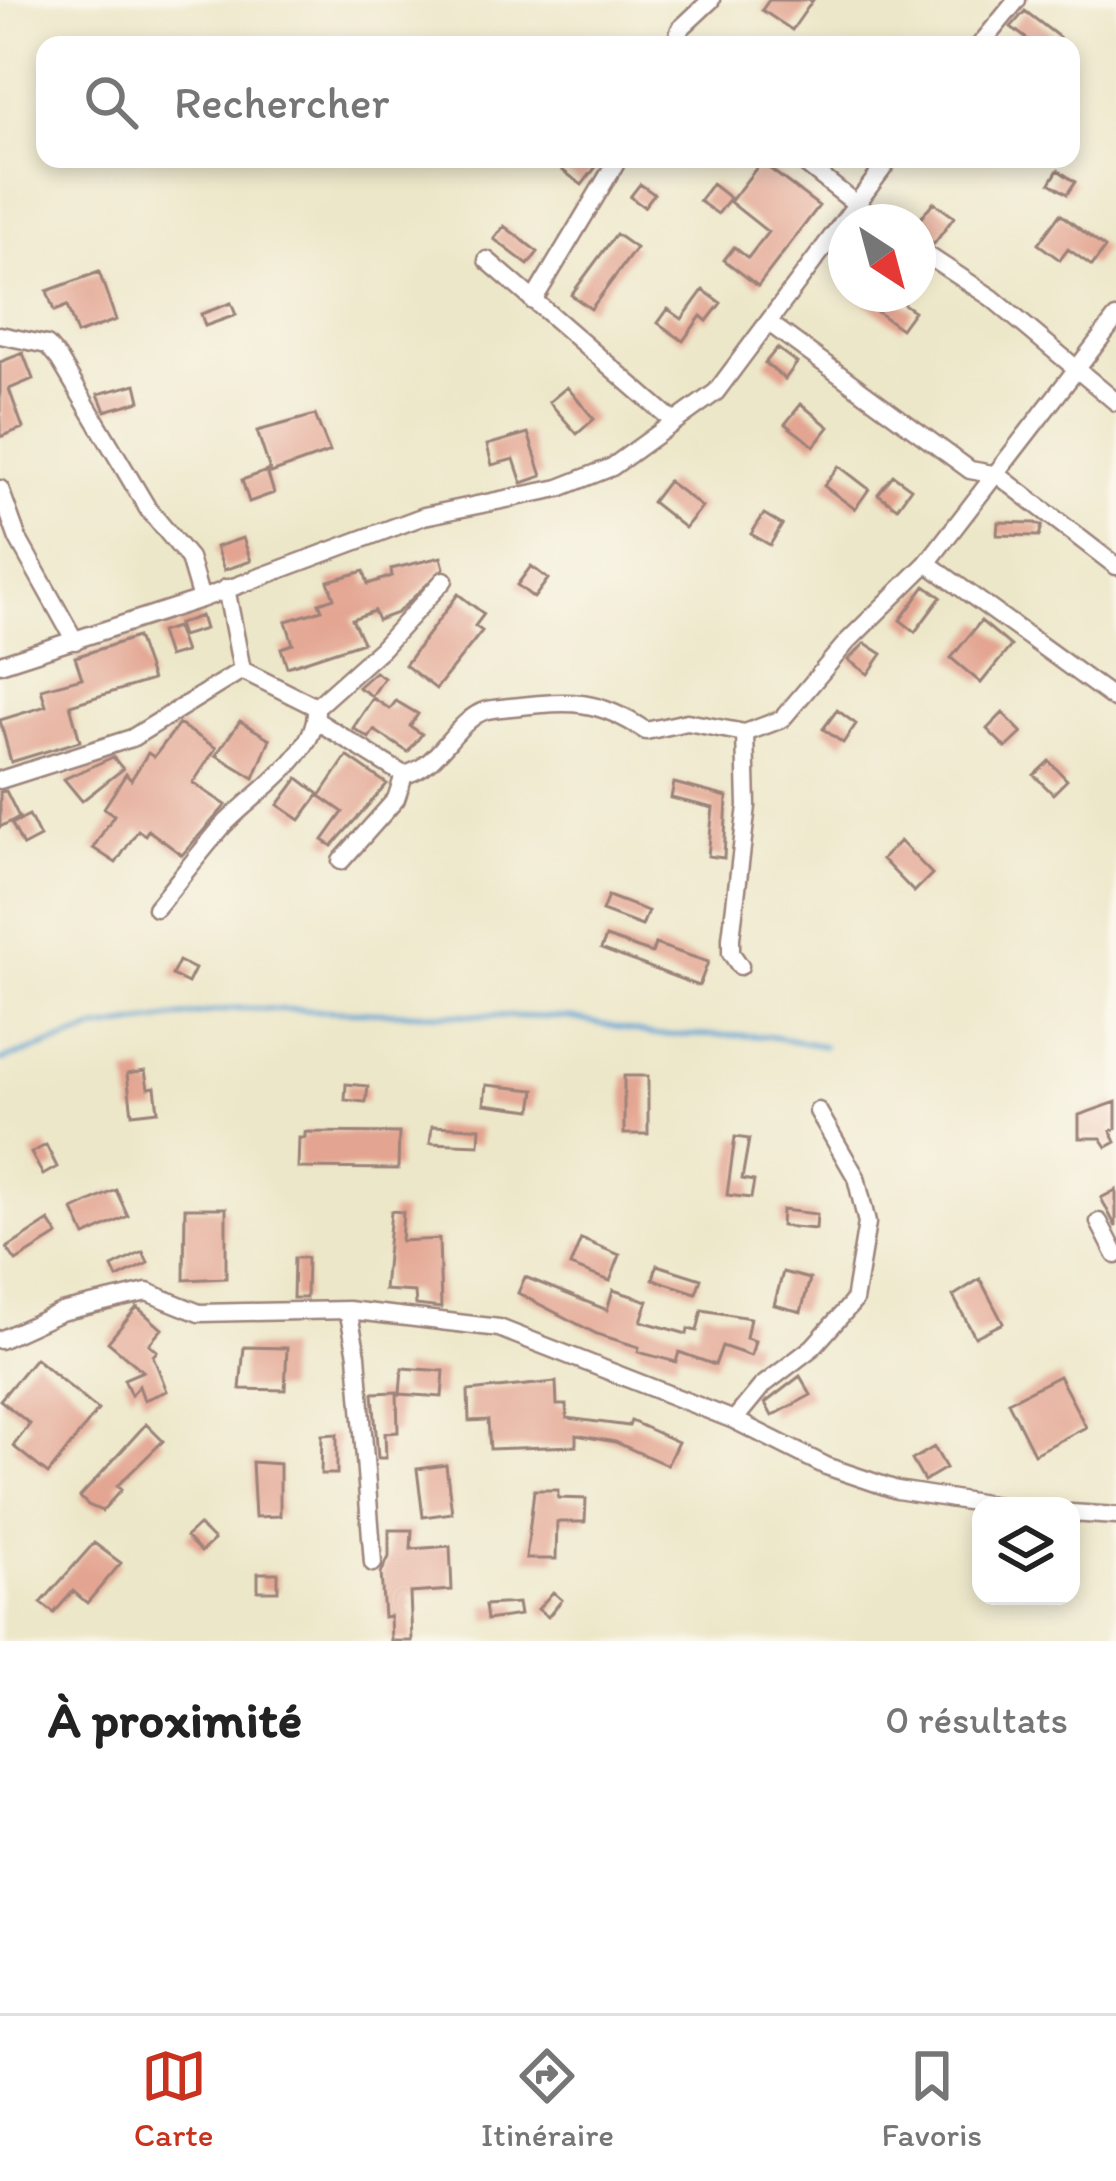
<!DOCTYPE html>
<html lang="fr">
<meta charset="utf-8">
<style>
:root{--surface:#fff;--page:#f2f2f2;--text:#222;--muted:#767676;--line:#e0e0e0;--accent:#c8321e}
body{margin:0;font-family:Itim,sans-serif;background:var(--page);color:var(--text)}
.controls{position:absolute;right:36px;bottom:36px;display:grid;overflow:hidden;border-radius:24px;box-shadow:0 6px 18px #0003}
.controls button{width:108px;height:108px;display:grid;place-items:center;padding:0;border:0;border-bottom:3px solid var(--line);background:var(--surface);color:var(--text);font:60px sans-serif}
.compass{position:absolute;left:828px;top:204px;width:108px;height:108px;border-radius:50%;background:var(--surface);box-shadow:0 6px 18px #0003;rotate:144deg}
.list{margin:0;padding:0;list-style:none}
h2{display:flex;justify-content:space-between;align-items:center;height:156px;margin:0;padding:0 48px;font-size:51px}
h2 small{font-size:39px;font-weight:400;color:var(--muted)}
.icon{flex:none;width:66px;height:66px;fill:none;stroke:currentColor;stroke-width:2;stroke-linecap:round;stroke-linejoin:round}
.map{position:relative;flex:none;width:1116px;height:1641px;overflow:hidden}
.search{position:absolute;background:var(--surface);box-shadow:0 6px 18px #0003;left:36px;right:36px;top:36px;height:132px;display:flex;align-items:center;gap:30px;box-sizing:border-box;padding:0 42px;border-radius:24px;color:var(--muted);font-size:45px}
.sheet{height:372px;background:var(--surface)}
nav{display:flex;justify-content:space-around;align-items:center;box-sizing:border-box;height:168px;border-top:3px solid var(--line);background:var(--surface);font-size:33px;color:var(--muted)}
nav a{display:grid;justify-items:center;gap:6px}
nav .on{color:var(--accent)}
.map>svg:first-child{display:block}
</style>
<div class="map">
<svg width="1116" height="1641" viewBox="0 0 1116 1641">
<rect width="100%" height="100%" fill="#fbf7ec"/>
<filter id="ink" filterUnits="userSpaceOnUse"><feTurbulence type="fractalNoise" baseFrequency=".00833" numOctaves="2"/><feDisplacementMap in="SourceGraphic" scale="24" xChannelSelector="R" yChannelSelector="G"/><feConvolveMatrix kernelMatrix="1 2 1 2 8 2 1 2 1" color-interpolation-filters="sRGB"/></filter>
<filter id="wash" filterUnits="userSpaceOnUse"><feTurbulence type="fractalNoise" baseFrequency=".004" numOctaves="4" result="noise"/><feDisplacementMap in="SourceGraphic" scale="48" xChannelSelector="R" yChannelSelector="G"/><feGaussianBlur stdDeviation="2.7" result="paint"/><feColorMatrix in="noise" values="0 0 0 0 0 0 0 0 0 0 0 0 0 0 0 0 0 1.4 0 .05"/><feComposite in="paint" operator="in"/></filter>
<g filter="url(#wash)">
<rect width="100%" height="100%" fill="#ede7c9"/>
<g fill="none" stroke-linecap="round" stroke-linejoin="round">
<!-- stream -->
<path stroke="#5da2d2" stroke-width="4.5" d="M0,1061L98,1029L236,1008L571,1018L653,1035L767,1036L824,1046"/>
</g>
<g id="blocks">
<!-- building -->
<path fill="#e3a491" d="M769,0H813L792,30L762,10Z
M1025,11L1059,37L1053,45H1035L1011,27Z
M570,159H602L582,185L562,170Z
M761,162L819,206L758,286L724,260L734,247L748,258L768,232L730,202Z
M1058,170L1075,182L1067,194L1050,183Z
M640,184L654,194L644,207L630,197Z
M712,184L730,198L718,214L699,201Z
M933,202L954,217L934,244L918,236V222Z
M1060,214L1105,248L1092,266L1068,249L1060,260L1038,244Z
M504,226L538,252L528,265L494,239Z
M616,234L636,248L591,309L571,295Z
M99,272L116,320L77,334L67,306L54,311L47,291Z
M703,290L721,303L707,321L701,316L683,341L658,323L668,309L682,319Z
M852,294H889L914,311L901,329Z
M231,303L236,315L205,326L201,314Z
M777,348L797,363L785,379L765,363Z
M23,353L33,379L9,389L23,428L0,437V362Z
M136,384L140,401L105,411L98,394Z
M567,387L594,419L577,434L549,402Z
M801,404L829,427L814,446L785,424Z
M315,415L330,452L271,473L257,431Z
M528,433L542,476L522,483L514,459L492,465L487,445Z
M839,466L869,489L855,509L824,486Z
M267,471L274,493L249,502L242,480Z
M893,475L911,488L897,508L878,494Z
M668,481L702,507L685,528L652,502Z
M764,514L782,525L770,545L751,534Z
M998,522L1035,523L1042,526L1039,536L997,535Z
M243,538L251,561L224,570L216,547Z
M441,557L444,568L397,613L378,620L374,611L352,619L363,642L287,667L281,648L293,644L286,621L322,610L319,603L334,598L328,581L364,571L368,584L392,576L391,569Z
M531,566L548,579L534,598L517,585Z
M925,586L941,597L915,632L900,620Z
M458,594L484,614L475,626L482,631L436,689L405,665Z
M201,616L205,629L182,636L178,624Z
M981,621L1011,646L981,683L951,658Z
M176,627L185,652L168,657L160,632Z
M137,637L152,680L70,705L80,741L11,762L0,720L46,706L41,689L82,678L75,657Z
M865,643L882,654L868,674L848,660Z
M375,672L384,678L372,696L358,687Z
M373,698L390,709L396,701L418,714L410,726L422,734L408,752L374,730L369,738L353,728Z
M837,710L856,724L843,743L823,729Z
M1003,713L1022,733L1006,748L987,729Z
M240,721L270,739L254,778L216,755Z
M179,724L216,748L193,783L226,805L182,855L148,830L145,835L138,830L116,863L93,848L114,815L104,808L126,774L131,780L148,753L154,757Z
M347,756L387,784L332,846L323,840L343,812L320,796Z
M113,757L123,769L82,801L64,779Z
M1049,761L1067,780L1053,794L1034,775Z
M298,778L319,794L300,820L278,805Z
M674,783L727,797L724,858L708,856L713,808L671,798Z
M6,791L19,817L0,827V792Z
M29,815L40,837L23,846L12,824Z
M900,841L932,874L914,892L882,859Z
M608,896L648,911L642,926L602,911Z
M606,937L652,953L655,944L708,962L699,986L601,949Z
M179,961L195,969L188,983L172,975Z
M145,1071L148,1088L155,1087L158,1111L132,1114L127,1074Z
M624,1076H648V1134H624Z
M346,1084L368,1086L366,1102L345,1100Z
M486,1085L535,1090L532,1110L484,1104Z
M1116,1102V1128L1111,1131L1116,1142L1107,1147L1101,1138H1079V1115Z
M432,1126L480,1128L479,1145L430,1143Z
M305,1132L399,1133L398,1169L298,1168L299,1138H305Z
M735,1137L749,1139L742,1179L754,1181L751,1198L727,1195Z
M46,1145L57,1167L43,1175L31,1153Z
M116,1190L128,1216L85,1236L73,1210Z
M1116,1190V1227L1101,1198Z
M185,1208H226V1278L184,1280Z
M782,1210L817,1214L816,1229L781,1226Z
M391,1211L403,1212L401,1241L439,1239L441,1308L416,1305L415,1292L384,1290Z
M49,1221L58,1235L16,1261L7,1248Z
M581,1239L620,1255L610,1281L570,1266Z
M143,1252L148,1263L117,1278L112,1267Z
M294,1258H307L306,1298H293Z
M657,1265L701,1279L696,1293L653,1279Z
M783,1272L810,1279L801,1312L774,1305Z
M525,1277L607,1310L613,1290L648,1301L641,1321L687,1334L688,1329L697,1331L702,1310L750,1318L746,1338L755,1341L751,1356L722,1346L715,1365L679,1352L676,1362L638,1352L639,1347L597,1334L518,1293Z
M980,1279L1003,1323L975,1337L953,1296Z
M137,1307L162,1329L149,1344L157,1351L153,1356L167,1391L144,1400L139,1386L131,1395L124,1379L143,1371L108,1342Z
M244,1347L287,1348L285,1390L240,1389Z
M35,1358L98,1410L48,1474L13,1446L30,1424L0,1400Z
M402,1368L444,1371L442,1397L400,1394Z
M800,1376L811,1395L772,1416L765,1403Z
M1059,1376L1086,1427L1034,1454L1008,1402Z
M556,1382L557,1405H566L567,1418L629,1426L631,1421L678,1442L667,1465L615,1442L576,1435V1446L490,1449L488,1420L469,1421L468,1391Z
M397,1392L398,1432L385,1433L386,1458H378L373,1393Z
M146,1424L163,1441L117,1486L121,1490L102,1511L88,1505L80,1497Z
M337,1434V1474H321L322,1435Z
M934,1447L946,1468L924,1481L912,1460Z
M252,1462L280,1464V1516L255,1517Z
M446,1465L452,1513L423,1517L417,1469Z
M534,1490H558V1498L586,1499L585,1522H557L556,1559H526Z
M199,1525L214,1540L201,1552L186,1537Z
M389,1530H412L411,1549L450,1546L452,1590L410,1593L412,1641H391L390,1616L384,1617L381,1573L389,1557Z
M94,1543L121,1563L87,1603L73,1591L54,1613L41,1603Z
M258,1573H278V1591H258Z
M553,1592L562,1600L548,1617L538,1609Z
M518,1603L520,1615L487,1620L485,1605Z"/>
</g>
</g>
<g filter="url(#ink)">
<use href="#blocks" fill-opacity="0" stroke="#9c837a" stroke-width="3"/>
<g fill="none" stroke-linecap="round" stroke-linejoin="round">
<!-- minor casing -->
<g stroke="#9c837a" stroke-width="21">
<path id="minor" d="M675,45L680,29L711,0
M980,45L1017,0
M799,159L879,222
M918,249L992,298L1116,402
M487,260L673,421
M533,301L618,159
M769,323L970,470L998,475L1116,566
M0,335L47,345L59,359L148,509L189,558L201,599
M0,489L18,539L75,641
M927,563L1116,700
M0,664L201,599L424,516L559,488L612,467L716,392L890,159
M242,670L316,707
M317,721L404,775C435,767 445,740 468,721C483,708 492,709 511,707C569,701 595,697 646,731L687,722L745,733L782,719L847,642L927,563L1116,318
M0,780L132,738L242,670L226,588
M341,861L396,799L404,775
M156,908C178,881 199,854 221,828C250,795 319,756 316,707L381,649L444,580
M740,966L731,953V938L747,806L745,733
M1099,1222L1116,1255
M348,1310L357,1355L373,1563
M0,1340L61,1312L147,1292L199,1313L348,1310L499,1328L734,1420L826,1466L897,1490L998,1506
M734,1420L762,1386L813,1347L854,1301L867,1223L856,1177L818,1111
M1071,1513L1116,1516"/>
</g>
<!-- minor -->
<use href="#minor" stroke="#fff" stroke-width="16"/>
</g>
</g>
</svg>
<div class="controls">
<button><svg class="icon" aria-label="layers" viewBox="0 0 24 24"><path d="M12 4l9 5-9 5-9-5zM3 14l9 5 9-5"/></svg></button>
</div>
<svg class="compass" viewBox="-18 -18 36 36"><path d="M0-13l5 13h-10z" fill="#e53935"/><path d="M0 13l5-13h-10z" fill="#767676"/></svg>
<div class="search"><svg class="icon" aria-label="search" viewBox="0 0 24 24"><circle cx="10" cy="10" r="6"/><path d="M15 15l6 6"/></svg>Rechercher</div>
</div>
<section class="sheet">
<h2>À proximité<small>0 résultats</small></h2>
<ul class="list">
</ul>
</section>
<nav>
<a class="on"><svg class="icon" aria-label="map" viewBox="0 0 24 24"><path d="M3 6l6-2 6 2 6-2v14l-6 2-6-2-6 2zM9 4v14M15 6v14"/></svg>Carte</a>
<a><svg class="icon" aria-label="directions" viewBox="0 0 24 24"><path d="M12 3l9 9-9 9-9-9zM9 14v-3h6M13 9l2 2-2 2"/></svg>Itinéraire</a>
<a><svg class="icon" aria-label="saved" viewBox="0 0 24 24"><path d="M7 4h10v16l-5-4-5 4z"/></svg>Favoris</a>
</nav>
